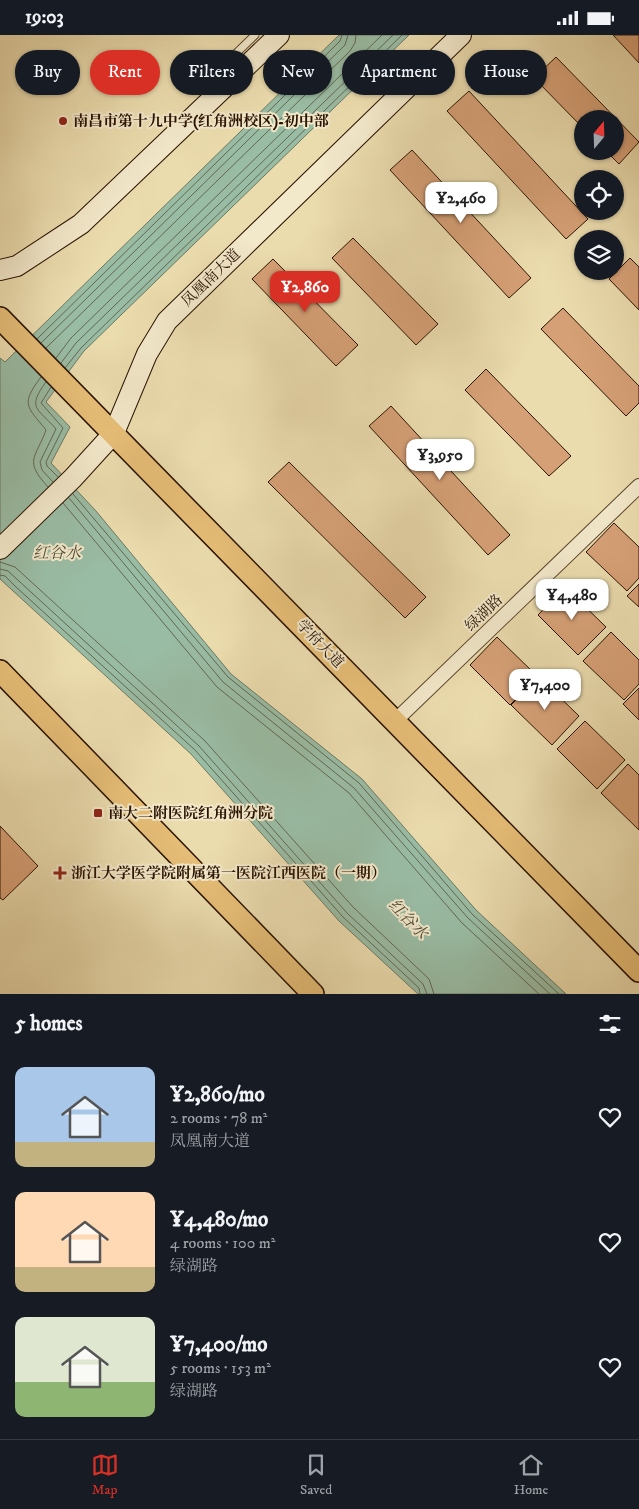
<!DOCTYPE html>
<html lang="en">
<head>
<meta charset="utf-8">
<style>
	body { margin:0; font-family:"IM FELL DW Pica","Noto Serif SC",serif; background:#20242c; color:#f1f3f6; height:100vh; display:flex; flex-direction:column; font-size:19px; white-space:nowrap }
	* { box-sizing:border-box; margin:0 }
	p { font-size:16px; color:#9ea1a6 }
	.icon { flex:none; width:28px; height:28px; fill:none; stroke:currentColor; stroke-width:2; stroke-linecap:round; stroke-linejoin:round }
	.map { position:relative; height:959px; overflow:hidden }
	.details { display:flex; flex-direction:column; background:#171b24; flex:1 }
	.details>* { flex:none }
	.top-card { position:absolute; left:15px; top:15px; width:610px; height:45px; display:flex; gap:10px }
	.needle { width:32px; rotate:19deg }
	.buttons { position:absolute; left:574px; top:75px; display:grid; gap:10px }
	.buttons a { display:grid; place-items:center; width:50px; height:50px; border-radius:50%; background:#171b24; box-shadow:0 1px 4px #0004; font-size:25px }
	.price { position:absolute; translate:-50% -42px; padding:0 11px; border-radius:10px; background:#fff; color:#222; font-size:16px; line-height:32px; filter:drop-shadow(0 1px 2px #0008) }
	.price::after { content:''; position:absolute; left:50%; top:30px; width:15px; height:11px; margin-left:-8px; background:inherit; clip-path:polygon(0 0,100% 0,50% 100%) }
	.price.current { background:#d93025; color:#fff }
	ul { padding:0; list-style:none }
	li { display:flex; align-items:center; gap:15px; height:125px; padding:0 15px }
	li span { display:grid; place-items:center; flex:none; width:140px; height:100px; border-radius:10px; color:#555 }
	li>.icon { margin-inline-start:auto }
	span .icon { width:60px; height:60px; fill:#fffc; stroke-width:1 }
	li b { font-size:21px }
	h2 { display:flex; justify-content:space-between; align-items:center; height:60px; padding:0 15px; font-size:21px }
	.pill { padding:0 18px; border-radius:22px; background:#171b24; box-shadow:0 1px 4px #0004; font-size:18px; line-height:45px }
	.pill.current { background:#d93025; color:#fff }
	.status { display:flex; justify-content:space-between; align-items:center; height:35px; padding:0 25px; background:#171b24; direction:ltr }
	.status svg { height:14px; fill:currentColor }
	.tabs { display:flex; justify-content:space-around; align-items:center; height:70px; border-top:1px solid #363941; background:#171b24; font-size:14px; color:#9ea1a6 }
	.tabs a { display:grid; justify-items:center; gap:2px }
	.tabs .current { color:#d93025 }
	.map>svg:first-child { display:block }
	.water { fill:#99bca4; stroke:#6c7862 }
	.lines { fill:none; stroke-linecap:round; stroke-linejoin:round }
	.shore { stroke:#616752; stroke-width:1 }
	.building { fill:#d6a076; stroke:#291200 }
	.lane-casing { stroke:#5a442c; stroke-width:9 }
	.street-casing { stroke:#5a442c; stroke-width:16 }
	.secondary-casing { stroke:#291200; stroke-width:22 }
	.primary-casing { stroke:#291200; stroke-width:24 }
	.lane { stroke:#f2e8ca; stroke-width:7 }
	.street { stroke:#f2e8ca; stroke-width:14 }
	.secondary { stroke:#f2e8ca; stroke-width:20 }
	.primary { stroke:#e6be77; stroke-width:21 }
	.poi-dot { fill:#8f2418; stroke:#f2e8ca; stroke-width:2 }
	.labels { text-anchor:middle; dominant-baseline:central; stroke-width:4; stroke-linejoin:round; paint-order:stroke }
	.poi-label { font-size:15px; font-weight:bold; fill:#291200; stroke:#f2e8ca; text-anchor:start }
	.street-label { font-size:15px; fill:#291200; stroke:#f2e8ca }
	.water-label { font-size:16px; font-style:italic; fill:#504e39; stroke:#f2e8ca }
</style>
</head>
<body>
<div class="status"><b>19:03</b><svg viewBox="0 0 49 12"><path d="M0 12V9h3v3zM5 12V6h3v6zM10 12V3h3v9zM15 12V0h3v12zM26 1h20v11H26zM47 4h2v5h-2z"/></svg></div>
<div class="map">
<svg width="639" height="959" viewBox="0 0 639 959">
	<rect width="100%" height="100%" fill="#ebdcae"/>
	<filter id="stains"><feTurbulence type="fractalNoise" baseFrequency=".004" numOctaves="4"/><feColorMatrix values="0 0 0 0 .2 0 0 0 0 .09 0 0 0 0 .02 0 0 0 .5 -.17"/></filter>
	<radialGradient id="worn" r=".72"><stop offset=".6" stop-color="#630" stop-opacity="0"/><stop offset="1" stop-color="#630" stop-opacity=".3"/></radialGradient>
	<path class="water" d="M 339,0 L 409,0 L 84,316 L 46,367 L 70,392 L 51,428 L 96,476 L 231,639 L 362,744 L 476,875 L 566,959 L 418,959 L 339,886 L 191,719 L 0,544 L 0,323 L 5,327 Z"/>
	<g class="lines">
		<path class="shore" d="M 37,304 L 340,6 L 342,0
			M 41,308 L 345,10 L 348,0
			M 46,313 L 350,16 L 355,8 L 356,0
			M 56,323 L 71,303 L 382,0
			M 61,328 L 76,308 L 393,0
			M 65,333 L 81,313 L 402,0
			M 41,342 C 20,370 27,371 46,395 C 36,423 23,425 48,452
			M 46,347 C 26,374 38,373 56,394 L 40,427 L 42,435 L 53,447
			M 51,352 L 41,368 L 63,393 L 46,427 L 47,431 L 58,442
			M 73,459 L 228,642 L 359,748 L 472,879 L 559,959
			M 69,463 L 223,647 L 354,753 L 468,883 L 550,959
			M 63,468 L 217,652 L 349,758 L 462,888 L 539,959
			M 0,527 L 15,532 L 205,706 L 353,872 L 429,944 L 434,959
			M 0,534 L 8,536 L 20,547 L 199,711 L 347,878 L 423,949 L 427,959
			M 0,540 L 5,541 L 16,552 L 195,715 L 343,882 L 419,953 L 420,959"/>
	</g>
	<path class="building" d="M 613,0 L 639,0 L 639,28 Z
		M 556,22 L 639,107 L 619,129 L 606,116 L 615,116 L 615,84 L 582,84 L 582,92 L 534,43 Z
		M 469,56 L 588,184 L 566,204 L 447,76 Z
		M 412,115 L 531,243 L 509,263 L 390,135 Z
		M 353,203 L 438,289 L 416,310 L 332,223 Z
		M 630,223 L 639,232 L 639,275 L 609,244 Z
		M 273,224 L 358,310 L 336,331 L 252,244 Z
		M 563,273 L 639,351 L 639,368 L 626,381 L 541,294 Z
		M 486,334 L 571,421 L 549,441 L 465,355 Z
		M 391,371 L 510,500 L 488,520 L 369,391 Z
		M 289,427 L 426,562 L 405,583 L 268,447 Z
		M 614,488 L 639,512 L 639,543 L 627,556 L 586,517 Z
		M 639,549 L 639,572 L 627,561 Z
		M 565,552 L 606,592 L 578,620 L 538,580 Z
		M 611,597 L 639,625 L 639,649 L 624,665 L 583,626 Z
		M 497,602 L 538,642 L 510,670 L 470,630 Z
		M 539,642 L 579,681 L 552,710 L 511,670 Z
		M 639,653 L 639,685 L 623,669 Z
		M 585,686 L 625,725 L 597,754 L 557,714 Z
		M 628,729 L 639,740 L 639,795 L 601,758 Z
		M 0,791 L 38,831 L 3,865 L 0,863 Z"/>
	<g class="lines">
		<defs>
			<path id="lane" d="M 217,50 L 225,29 L 255,0"/>
			<path id="street" d="M 395,686 L 639,451"/>
			<path id="secondary" d="M 0,235 L 17,231 L 81,189 L 279,0
				M 0,514 L 73,443 L 114,398 L 147,319 L 167,286 L 461,0"/>
			<path id="primary" d="M 0,283 L 639,936
				M 0,636 L 313,959"/>
		</defs>
		<use href="#lane" class="lane-casing"/>
		<use href="#street" class="street-casing"/>
		<use href="#secondary" class="secondary-casing"/>
		<use href="#primary" class="primary-casing"/>
		<use href="#lane" class="lane"/>
		<use href="#street" class="street"/>
		<use href="#secondary" class="secondary"/>
		<use href="#primary" class="primary"/>
	</g>
	<g class="poi-dot">
		<circle cx="63" cy="86" r="5"/>
		<rect x="93" y="773" width="10" height="10" rx="2.5"/>
		<path d="M57.5 830.5h5v5h5v5h-5v5h-5v-5h-5v-5h5z"/>
	</g>
	<g class="labels">
		<g class="poi-label">
			<text x="73" y="86">南昌市第十九中学(红角洲校区)-初中部</text>
			<text x="108" y="778">南大二附医院红角洲分院</text>
			<text x="71" y="838">浙江大学医学院附属第一医院江西医院（一期）</text>
		</g>
		<g class="street-label">
			<text transform="translate(211 243) rotate(-44)">凤凰南大道</text>
			<text transform="translate(484 578) rotate(-44)">绿湖路</text>
			<text transform="translate(320 609) rotate(46)">学府大道</text>
		</g>
		<g class="water-label">
			<text x="57" y="518">红谷水</text>
			<text transform="translate(408 884) rotate(46)">红谷水</text>
		</g>
	</g>
	<rect width="100%" height="100%" filter="url(#stains)"/>
	<rect width="100%" height="100%" fill="url(#worn)"/>
</svg>
<div class="buttons">
<a><svg class="needle" viewBox="-14 -14 28 28"><path d="M0-13l5 13h-10z" fill="#e53935"/><path d="M0 13l5-13h-10z" fill="#9ea1a6"/></svg></a>
<a><svg class="icon" aria-label="locate" viewBox="0 0 24 24"><circle cx="12" cy="12" r="6"/><path d="M12 2v4M12 18v4M2 12h4M18 12h4"/></svg></a>
<a><svg class="icon" aria-label="layers" viewBox="0 0 24 24"><path d="M12 4l9 5-9 5-9-5zM3 14l9 5 9-5"/></svg></a>
</div>
<b class="price" style="left:461px;top:189px">¥2,460</b>
<b class="price current" style="left:305px;top:278px">¥2,860</b>
<b class="price" style="left:440px;top:446px">¥3,950</b>
<b class="price" style="left:572px;top:586px">¥4,480</b>
<b class="price" style="left:545px;top:676px">¥7,400</b>
<div class="top-card">
<a class="pill">Buy</a>
<a class="pill current">Rent</a>
<a class="pill">Filters</a>
<a class="pill">New</a>
<a class="pill">Apartment</a>
<a class="pill">House</a>
</div>
</div>
<section class="details">
<h2>5 homes<svg class="icon" aria-label="filters" viewBox="0 0 24 24"><path d="M4 7h16M4 17h16"/><circle cx="9" cy="7" r="2"/><circle cx="15" cy="17" r="2"/></svg></h2>
<ul>
<li><span style="background:linear-gradient(#a9c7e8 75%,#c2b280 0)"><svg class="icon" aria-label="home" viewBox="0 0 24 24"><path d="M3 11l9-7 9 7M6 9v11h12V9"/></svg></span><div><b>¥2,860/mo</b><p>2 rooms · 78 m²</p><p>凤凰南大道</p></div><svg class="icon" aria-label="heart" viewBox="0 0 24 24"><path d="M12 20l-8-8c-3-5 5-10 8-4 3-6 11-1 8 4z"/></svg></li>
<li><span style="background:linear-gradient(#ffd9b3 75%,#c2b280 0)"><svg class="icon" aria-label="home" viewBox="0 0 24 24"><path d="M3 11l9-7 9 7M6 9v11h12V9"/></svg></span><div><b>¥4,480/mo</b><p>4 rooms · 100 m²</p><p>绿湖路</p></div><svg class="icon" aria-label="heart" viewBox="0 0 24 24"><path d="M12 20l-8-8c-3-5 5-10 8-4 3-6 11-1 8 4z"/></svg></li>
<li><span style="background:linear-gradient(#dfe7d0 65%,#8fb573 0)"><svg class="icon" aria-label="home" viewBox="0 0 24 24"><path d="M3 11l9-7 9 7M6 9v11h12V9"/></svg></span><div><b>¥7,400/mo</b><p>5 rooms · 153 m²</p><p>绿湖路</p></div><svg class="icon" aria-label="heart" viewBox="0 0 24 24"><path d="M12 20l-8-8c-3-5 5-10 8-4 3-6 11-1 8 4z"/></svg></li>
</ul>
</section>
<nav class="tabs">
<a class="current"><svg class="icon" aria-label="map" viewBox="0 0 24 24"><path d="M3 6l6-2 6 2 6-2v14l-6 2-6-2-6 2zM9 4v14M15 6v14"/></svg>Map</a>
<a><svg class="icon" aria-label="saved" viewBox="0 0 24 24"><path d="M7 4h10v16l-5-4-5 4z"/></svg>Saved</a>
<a><svg class="icon" aria-label="home" viewBox="0 0 24 24"><path d="M3 11l9-7 9 7M6 9v11h12V9"/></svg>Home</a>
</nav>
</body>
</html>
